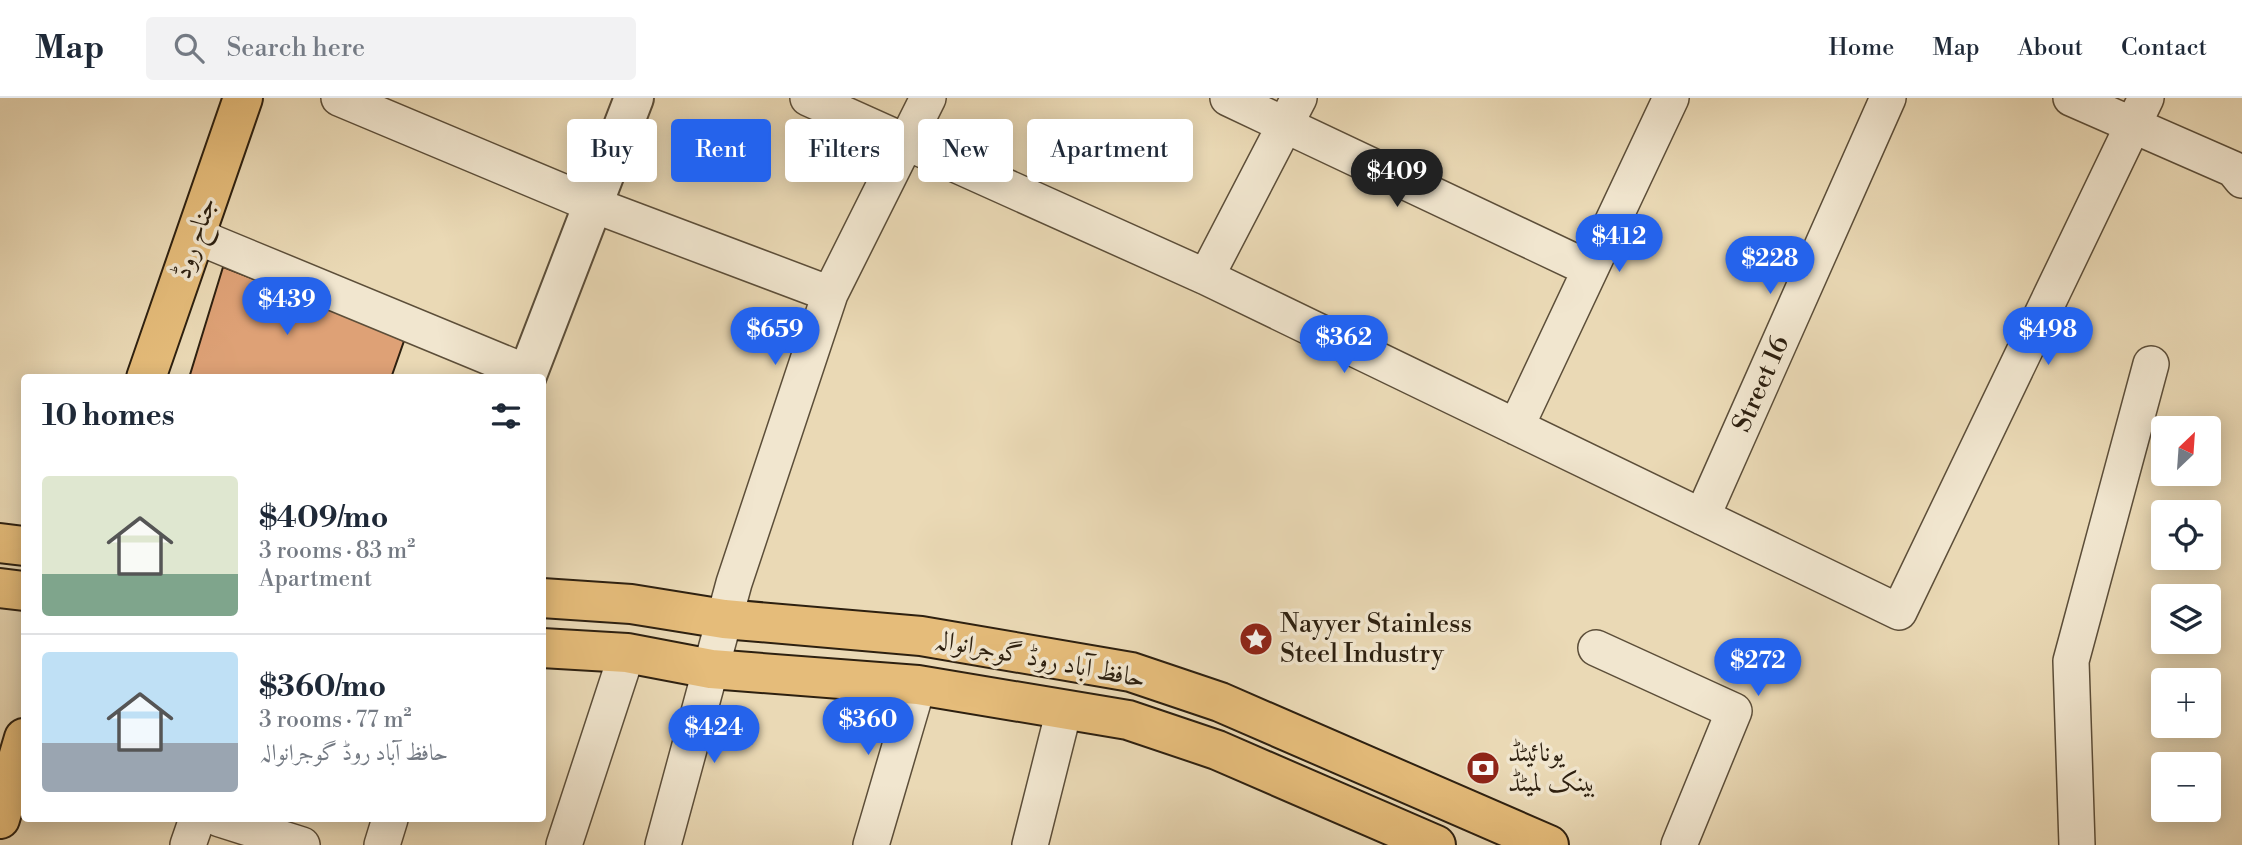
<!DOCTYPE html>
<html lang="en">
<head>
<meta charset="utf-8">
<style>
	body { margin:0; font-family:"Libre Bodoni",Amiri,serif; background:#f2f2f3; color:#1f2937; height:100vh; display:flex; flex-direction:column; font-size:26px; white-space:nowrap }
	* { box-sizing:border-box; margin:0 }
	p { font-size:23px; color:#747a83 }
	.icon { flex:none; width:38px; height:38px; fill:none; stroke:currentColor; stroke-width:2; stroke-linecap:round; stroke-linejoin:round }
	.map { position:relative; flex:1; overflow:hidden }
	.drawer { position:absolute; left:21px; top:276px; width:525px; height:448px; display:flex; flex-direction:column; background:#fff; border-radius:7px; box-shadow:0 4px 18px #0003 }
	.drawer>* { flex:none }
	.top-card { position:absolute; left:567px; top:21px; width:665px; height:63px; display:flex; gap:14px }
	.needle { width:46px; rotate:25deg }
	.tools { position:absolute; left:2151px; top:318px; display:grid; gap:14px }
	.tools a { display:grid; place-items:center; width:70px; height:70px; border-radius:7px; background:#fff; box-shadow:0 4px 18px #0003; font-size:35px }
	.price { position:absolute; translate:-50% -60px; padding:0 16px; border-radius:24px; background:#2563eb; color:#fff; font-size:23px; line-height:46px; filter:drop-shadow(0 2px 4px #0008) }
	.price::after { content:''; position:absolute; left:50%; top:42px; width:21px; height:16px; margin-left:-10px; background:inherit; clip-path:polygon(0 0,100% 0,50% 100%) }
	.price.current { background:#222; color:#fff }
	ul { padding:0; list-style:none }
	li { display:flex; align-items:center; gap:21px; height:175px; padding:0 21px }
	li+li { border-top:2px solid #e0e1e3 }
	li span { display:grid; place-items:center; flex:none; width:196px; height:140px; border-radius:7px; color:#555 }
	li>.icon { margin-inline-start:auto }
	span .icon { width:84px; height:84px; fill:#fffc; stroke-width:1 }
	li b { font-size:30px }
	h2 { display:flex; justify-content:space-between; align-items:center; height:84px; padding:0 21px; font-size:30px }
	.tag { padding:0 24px; border-radius:7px; background:#fff; box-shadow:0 4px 18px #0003; font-size:24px; line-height:63px }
	.tag.current { background:#2563eb; color:#fff }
	header { display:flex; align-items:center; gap:42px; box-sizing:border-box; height:98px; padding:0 35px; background:#fff; border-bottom:2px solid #e0e1e3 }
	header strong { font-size:33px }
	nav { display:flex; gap:38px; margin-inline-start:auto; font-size:24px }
	.search { width:490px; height:63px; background:#f2f2f3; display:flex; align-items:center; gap:18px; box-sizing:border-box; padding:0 24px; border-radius:7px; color:#747a83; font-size:26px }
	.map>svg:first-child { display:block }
	.building { fill:#dea176; stroke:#2d2010; stroke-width:2 }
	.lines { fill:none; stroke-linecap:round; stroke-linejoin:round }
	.minor-casing { stroke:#5c4e39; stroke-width:38 }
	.tertiary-casing { stroke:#5c4e39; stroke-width:42 }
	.primary-casing { stroke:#2d2010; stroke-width:42 }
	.minor { stroke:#f1e6cf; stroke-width:35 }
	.tertiary { stroke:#f1e6cf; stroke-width:38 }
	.primary { stroke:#e5bc7a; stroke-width:38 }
	.labels { text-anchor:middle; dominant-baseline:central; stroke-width:7; stroke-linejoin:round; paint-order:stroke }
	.street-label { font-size:26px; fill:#2d2010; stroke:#f1e6cf }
	.poi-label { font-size:26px; fill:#2d2010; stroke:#f1e6cf; text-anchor:start }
</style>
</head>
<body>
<header>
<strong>Map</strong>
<div class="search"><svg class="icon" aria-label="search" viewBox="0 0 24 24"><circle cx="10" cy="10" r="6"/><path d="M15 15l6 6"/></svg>Search here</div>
<nav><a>Home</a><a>Map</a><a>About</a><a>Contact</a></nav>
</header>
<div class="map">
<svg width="2242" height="747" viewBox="0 0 2242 747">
	<rect width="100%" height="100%" fill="#ead9b5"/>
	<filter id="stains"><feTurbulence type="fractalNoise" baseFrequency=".00286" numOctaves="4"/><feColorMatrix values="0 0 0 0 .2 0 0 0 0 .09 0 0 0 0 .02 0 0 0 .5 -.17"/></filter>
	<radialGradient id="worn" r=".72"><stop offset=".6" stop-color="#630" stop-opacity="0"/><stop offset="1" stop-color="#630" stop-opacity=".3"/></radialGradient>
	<path class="building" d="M 223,169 L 368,226 L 404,243 L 391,280 L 189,280 Z"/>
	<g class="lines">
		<defs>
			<path id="minor" d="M 339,0 L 594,107 L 830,196
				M 808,0 L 1206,179 L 1899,514 L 2146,0
				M 1228,0 L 1590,171
				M 2071,0 L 2233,71 L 2242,82
				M 196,138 L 528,275
				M 1206,179 L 1299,0
				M 1516,329 L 1671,0
				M 1702,419 L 1888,0
				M 1596,550 L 1734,613 L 1679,747
				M 220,721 L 302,747
				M 188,747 L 197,721
				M 382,747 L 390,721
				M 564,747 L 627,555
				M 663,747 L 734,485 L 830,196 L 928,0
				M 871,747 L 918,587
				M 1030,747 L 1064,612
				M 2077,747 L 2071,563 L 2151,266"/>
			<path id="tertiary" d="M 526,280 L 634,0"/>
			<path id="primary" d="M 146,280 L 243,0
				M 0,445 L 24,448
				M 0,490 L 24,493
				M 542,500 L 631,506 L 724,521 L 921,538 L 1131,574 L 1220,604 L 1549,747
				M 542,550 L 627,555 L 711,571 L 918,587 L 1128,622 L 1217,652 L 1436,747
				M 0,721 L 24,640"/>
		</defs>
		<use href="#minor" class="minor-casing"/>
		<use href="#tertiary" class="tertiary-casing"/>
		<use href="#primary" class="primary-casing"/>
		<use href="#minor" class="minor"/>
		<use href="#tertiary" class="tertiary"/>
		<use href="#primary" class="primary"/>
	</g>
	<defs>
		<symbol id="sight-disc" viewBox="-11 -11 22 22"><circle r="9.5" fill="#8f2418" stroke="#f1e6cf"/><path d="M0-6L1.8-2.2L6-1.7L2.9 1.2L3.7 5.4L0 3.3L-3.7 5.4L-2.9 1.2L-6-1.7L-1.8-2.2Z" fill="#fff"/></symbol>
		<symbol id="bank-disc" viewBox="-11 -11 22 22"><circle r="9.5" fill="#8f2418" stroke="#f1e6cf"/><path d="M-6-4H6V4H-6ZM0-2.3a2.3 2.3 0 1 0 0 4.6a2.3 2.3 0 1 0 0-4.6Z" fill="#fff"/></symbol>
	</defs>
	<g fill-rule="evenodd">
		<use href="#sight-disc" x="1237" y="522" width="38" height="38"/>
		<use href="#bank-disc" x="1464" y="651" width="38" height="38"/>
	</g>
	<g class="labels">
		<g class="street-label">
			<text transform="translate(195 140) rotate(-71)">جناح روڈ</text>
			<text transform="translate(1761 286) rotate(-66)">Street 16</text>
			<text transform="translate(1040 561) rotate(11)">حافظ آباد روڈ گوجرانوالہ</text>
		</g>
		<g class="poi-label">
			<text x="1280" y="526">Nayyer Stainless<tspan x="1280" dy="30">Steel Industry</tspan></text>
			<text x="1508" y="655">یونائیٹڈ<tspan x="1508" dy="30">بینک لمیٹڈ</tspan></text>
		</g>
	</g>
	<rect width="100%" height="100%" filter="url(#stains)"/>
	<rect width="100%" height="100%" fill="url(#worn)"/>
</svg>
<div class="tools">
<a><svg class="needle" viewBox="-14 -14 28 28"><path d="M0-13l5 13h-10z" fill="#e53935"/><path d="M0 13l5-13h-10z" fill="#747a83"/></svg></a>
<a><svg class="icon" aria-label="locate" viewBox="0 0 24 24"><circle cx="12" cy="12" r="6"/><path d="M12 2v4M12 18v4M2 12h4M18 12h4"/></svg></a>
<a><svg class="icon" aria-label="layers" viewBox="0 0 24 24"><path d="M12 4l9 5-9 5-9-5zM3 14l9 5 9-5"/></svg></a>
<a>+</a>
<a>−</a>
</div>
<b class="price current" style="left:1397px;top:111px">$409</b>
<b class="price" style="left:1619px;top:176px">$412</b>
<b class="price" style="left:1770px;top:198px">$228</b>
<b class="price" style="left:287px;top:239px">$439</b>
<b class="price" style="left:775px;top:269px">$659</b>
<b class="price" style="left:2048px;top:269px">$498</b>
<b class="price" style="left:1344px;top:277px">$362</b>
<b class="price" style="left:1758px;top:600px">$272</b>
<b class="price" style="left:868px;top:659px">$360</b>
<b class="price" style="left:714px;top:667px">$424</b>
<div class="top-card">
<a class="tag">Buy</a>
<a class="tag current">Rent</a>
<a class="tag">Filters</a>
<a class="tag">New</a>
<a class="tag">Apartment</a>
</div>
<section class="drawer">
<h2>10 homes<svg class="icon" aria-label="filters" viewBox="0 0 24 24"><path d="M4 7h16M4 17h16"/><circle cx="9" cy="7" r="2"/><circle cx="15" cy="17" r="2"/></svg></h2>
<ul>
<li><span style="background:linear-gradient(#dfe7d0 70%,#7fa58c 0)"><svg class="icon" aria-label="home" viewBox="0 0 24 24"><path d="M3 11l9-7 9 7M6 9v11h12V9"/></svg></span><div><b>$409/mo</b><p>3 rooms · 83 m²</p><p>Apartment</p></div></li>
<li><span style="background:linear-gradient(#bfe0f5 65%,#9aa5b1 0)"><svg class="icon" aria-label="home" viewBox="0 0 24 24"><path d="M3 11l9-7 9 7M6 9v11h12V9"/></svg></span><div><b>$360/mo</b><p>3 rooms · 77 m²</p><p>حافظ آباد روڈ گوجرانوالہ</p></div></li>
</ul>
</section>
</div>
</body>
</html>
